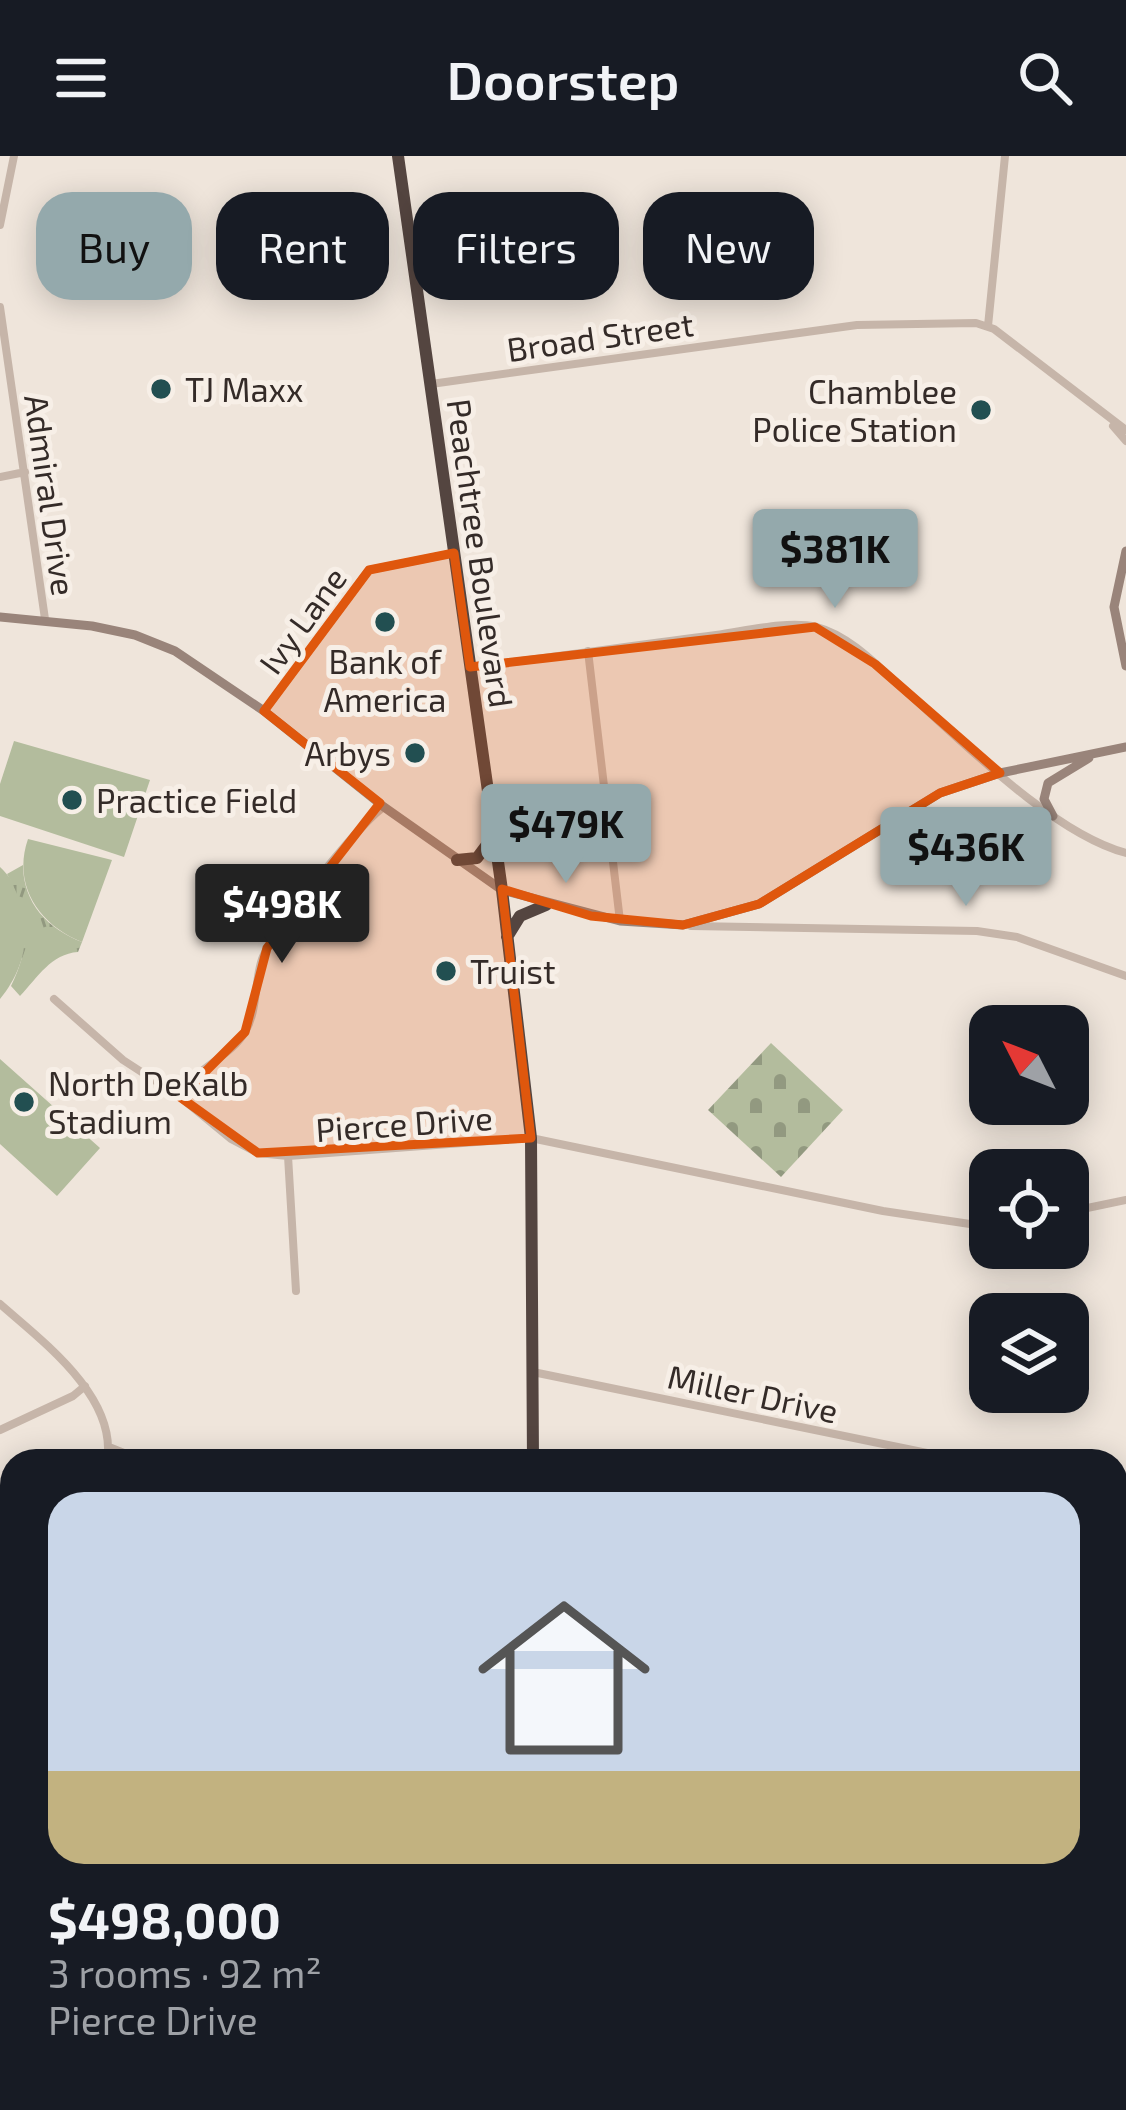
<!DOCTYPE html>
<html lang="en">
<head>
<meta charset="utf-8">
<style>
	body { margin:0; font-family:"Exo 2",sans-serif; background:#20242c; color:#f1f3f6; height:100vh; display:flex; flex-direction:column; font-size:45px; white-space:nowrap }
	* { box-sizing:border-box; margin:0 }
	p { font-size:39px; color:#9ea1a6 }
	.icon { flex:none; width:66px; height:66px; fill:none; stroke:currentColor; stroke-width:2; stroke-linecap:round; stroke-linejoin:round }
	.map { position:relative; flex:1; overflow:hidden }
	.drawer { position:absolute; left:0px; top:1293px; width:1128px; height:663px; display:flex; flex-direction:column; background:#171b24; border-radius:36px 36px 0 0; box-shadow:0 6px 30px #0003 }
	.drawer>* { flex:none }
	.guide { position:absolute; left:36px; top:36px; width:1056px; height:108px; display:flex; gap:24px }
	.needle { width:78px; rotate:312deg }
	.fabs { position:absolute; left:969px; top:849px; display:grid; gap:24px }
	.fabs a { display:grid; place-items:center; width:120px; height:120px; border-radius:24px; background:#171b24; box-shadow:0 6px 30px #0003; font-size:60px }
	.price { position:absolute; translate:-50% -102px; padding:0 27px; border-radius:12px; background:#94a9ac; color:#111; font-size:39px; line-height:78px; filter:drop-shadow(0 3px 6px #0008) }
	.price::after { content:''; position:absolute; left:50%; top:72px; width:36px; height:27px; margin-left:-18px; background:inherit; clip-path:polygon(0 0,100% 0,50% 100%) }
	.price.current { background:#222; color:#fff }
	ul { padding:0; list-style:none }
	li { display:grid; align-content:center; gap:24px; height:636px; padding:0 48px }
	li+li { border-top:3px solid #363941 }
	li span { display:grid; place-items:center; height:372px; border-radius:36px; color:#555 }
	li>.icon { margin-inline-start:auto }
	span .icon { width:216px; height:216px; fill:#fffc; stroke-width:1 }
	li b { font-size:51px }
	.tag { padding:0 42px; border-radius:36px; background:#171b24; box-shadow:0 6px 30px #0003; font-size:42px; line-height:108px }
	.tag.current { background:#94a9ac; color:#111 }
	header { display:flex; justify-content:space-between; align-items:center; height:156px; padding:0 48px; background:#171b24; font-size:54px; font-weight:600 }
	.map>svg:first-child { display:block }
	.grass { fill:#b3bc9d }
	.cemetery { fill:url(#cemetery-stones) }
	.park { fill:url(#park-tufts) }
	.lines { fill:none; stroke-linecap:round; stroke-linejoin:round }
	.street { stroke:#c6b5a9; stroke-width:8 }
	.secondary { stroke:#99847a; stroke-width:9 }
	.highway { stroke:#544540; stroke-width:12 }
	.marked { fill:#df570d; fill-opacity:0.2; stroke:#df570d; stroke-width:9; stroke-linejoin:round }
	.poi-dot { fill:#224f51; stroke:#f7efe7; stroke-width:4.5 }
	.labels { text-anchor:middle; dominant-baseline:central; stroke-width:10; stroke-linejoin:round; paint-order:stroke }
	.street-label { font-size:33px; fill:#342b28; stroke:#f7efe7 }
	.poi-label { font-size:33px; fill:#342b28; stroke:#f7efe7; text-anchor:start }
</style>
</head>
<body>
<header><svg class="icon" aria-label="menu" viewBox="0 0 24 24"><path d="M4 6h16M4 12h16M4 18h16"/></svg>Doorstep<svg class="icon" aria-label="search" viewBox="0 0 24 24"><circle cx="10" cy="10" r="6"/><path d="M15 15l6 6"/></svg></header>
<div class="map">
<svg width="1126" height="1954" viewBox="0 0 1126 1954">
	<defs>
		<pattern id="cemetery-stones" width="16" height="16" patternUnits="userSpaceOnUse" patternTransform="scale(3)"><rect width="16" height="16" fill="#b3bc9d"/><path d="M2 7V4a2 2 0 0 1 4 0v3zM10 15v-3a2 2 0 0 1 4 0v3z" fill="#929980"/></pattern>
		<pattern id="park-tufts" width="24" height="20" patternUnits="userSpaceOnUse" patternTransform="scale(3)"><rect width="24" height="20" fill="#b3bc9d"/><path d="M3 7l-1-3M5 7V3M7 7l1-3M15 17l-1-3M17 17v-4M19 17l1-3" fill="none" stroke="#929980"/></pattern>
	</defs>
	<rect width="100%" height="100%" fill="#efe5db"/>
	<path class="grass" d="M 14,585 L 150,624 L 124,701 L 0,660 L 0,628 Z
		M 28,683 L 112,704 L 82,786 C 39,769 12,729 28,683 Z
		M 0,711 C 39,748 31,806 0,843 Z
		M 0,903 L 100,992 L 57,1040 L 0,988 Z"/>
	<path class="cemetery" d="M 771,887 L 843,954 L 781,1021 L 708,954 Z"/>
	<path class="park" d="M 23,709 C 23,747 48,773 82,786 L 78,796 C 51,798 38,821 20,840 L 11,830 C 31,790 30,757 7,718 Z
		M 0,1665 L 12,1665 L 12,1817 L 5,1810 L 0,1815 Z
		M 118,1944 L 351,1944 L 352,1954 L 127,1954 Z"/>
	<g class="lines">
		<path class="street" d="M 0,69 L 14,0
			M 0,151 L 45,463
			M 988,170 L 1005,0
			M 431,228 L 857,169 L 976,167 L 994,173 L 1126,274
			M 1113,270 L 1126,285
			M 0,321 L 25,316
			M 588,495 L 620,765
			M 470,511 C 552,502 634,489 716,479 C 746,475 787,464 817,471 C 848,479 876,508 899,529 C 958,581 1051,677 1126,697
			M 264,555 L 369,414 L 454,397
			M 691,770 L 977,775 L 1017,781 L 1126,820
			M 54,843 L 123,904 L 180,941 L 231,983 L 258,997 L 288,1000 L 531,982 L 883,1055 L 990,1071
			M 180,941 C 194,911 229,903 245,876 C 258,854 254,827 262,803 C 270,779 362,664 384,651
			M 288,1000 L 296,1135
			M 1068,1056 L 1126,1044
			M 0,1148 C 42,1185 118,1241 107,1305
			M 533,1216 L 966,1305
			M 0,1274 L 73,1240 L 85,1230
			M 109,1291 L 144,1305
			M 1116,1336 L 1126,1338
			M 0,1482 L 12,1492
			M 1116,1619 L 1126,1621
			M 0,1678 L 12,1689
			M 280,1944 L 287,1954
			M 0,1952 L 9,1954"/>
		<path class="secondary" d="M 1126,395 L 1114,451 L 1126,510
			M 0,461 L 92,470 L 135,479 L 175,495 L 264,555 L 384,651 L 502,734 L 620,765 L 683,769 L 759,748 L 940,637 L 1000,617 L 1126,591
			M 1053,660 L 1044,643 L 1048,627 L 1089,602
			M 1116,1760 L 1126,1712
			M 1116,1902 L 1126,1902
			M 1078,1954 L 1080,1944"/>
		<path class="highway" d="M 398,0 L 502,734 L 531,982 L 533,1305
			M 457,704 L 477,702 L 489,686 L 492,674
			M 507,781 L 520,760 L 546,749
			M 543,1944 L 543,1954"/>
	</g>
	<path class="marked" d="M 454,397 L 470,511 L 815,471 L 875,508 L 1000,617 L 940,637 L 759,748 L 683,769 L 591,760 L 502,733 L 531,982 L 258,997 L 180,941 L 245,876 L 267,792 L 380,647 L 264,555 L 369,414 Z"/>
	<g class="poi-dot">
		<circle cx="161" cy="233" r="12"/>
		<circle cx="981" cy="254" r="12"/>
		<circle cx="385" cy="466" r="12"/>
		<circle cx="415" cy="597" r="12"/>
		<circle cx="72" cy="644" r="12"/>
		<circle cx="446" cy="815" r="12"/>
		<circle cx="24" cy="946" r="12"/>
	</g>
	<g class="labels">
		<g class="street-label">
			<text transform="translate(600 180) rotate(-8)">Broad Street</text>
			<text transform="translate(51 339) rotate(82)">Admiral Drive</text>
			<text transform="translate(481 397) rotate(82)">Peachtree Boulevard</text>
			<text transform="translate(302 464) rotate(-54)">Ivy Lane</text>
			<text transform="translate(404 967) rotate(-4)">Pierce Drive</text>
			<text transform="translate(753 1237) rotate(12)">Miller Drive</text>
		</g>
		<g class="poi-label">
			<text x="185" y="233">TJ Maxx</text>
			<text x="957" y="235" text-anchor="end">Chamblee<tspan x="957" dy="38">Police Station</tspan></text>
			<text x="385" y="505" text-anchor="middle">Bank of<tspan x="385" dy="38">America</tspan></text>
			<text x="391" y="597" text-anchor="end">Arbys</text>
			<text x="96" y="644">Practice Field</text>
			<text x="470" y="815">Truist</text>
			<text x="48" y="927">North DeKalb<tspan x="48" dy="38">Stadium</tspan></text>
		</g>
	</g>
</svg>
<div class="fabs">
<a><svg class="needle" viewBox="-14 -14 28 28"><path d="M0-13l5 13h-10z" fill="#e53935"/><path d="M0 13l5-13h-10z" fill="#9ea1a6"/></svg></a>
<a><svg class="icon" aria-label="locate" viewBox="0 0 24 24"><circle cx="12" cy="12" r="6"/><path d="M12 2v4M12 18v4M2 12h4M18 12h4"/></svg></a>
<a><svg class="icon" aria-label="layers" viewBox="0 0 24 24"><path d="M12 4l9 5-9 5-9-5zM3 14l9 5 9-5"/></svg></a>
</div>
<b class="price" style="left:835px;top:455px">$381K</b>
<b class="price" style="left:566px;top:730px">$479K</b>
<b class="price" style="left:966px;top:753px">$436K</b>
<b class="price current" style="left:282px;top:810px">$498K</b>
<div class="guide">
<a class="tag current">Buy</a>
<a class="tag">Rent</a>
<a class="tag">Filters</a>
<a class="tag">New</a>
</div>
<section class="drawer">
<ul>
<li><span style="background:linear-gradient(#c9d6e8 75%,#c2b280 0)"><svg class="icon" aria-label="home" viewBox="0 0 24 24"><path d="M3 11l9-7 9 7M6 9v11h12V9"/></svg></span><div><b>$498,000</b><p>3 rooms · 92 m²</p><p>Pierce Drive</p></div></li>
</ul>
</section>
</div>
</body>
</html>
